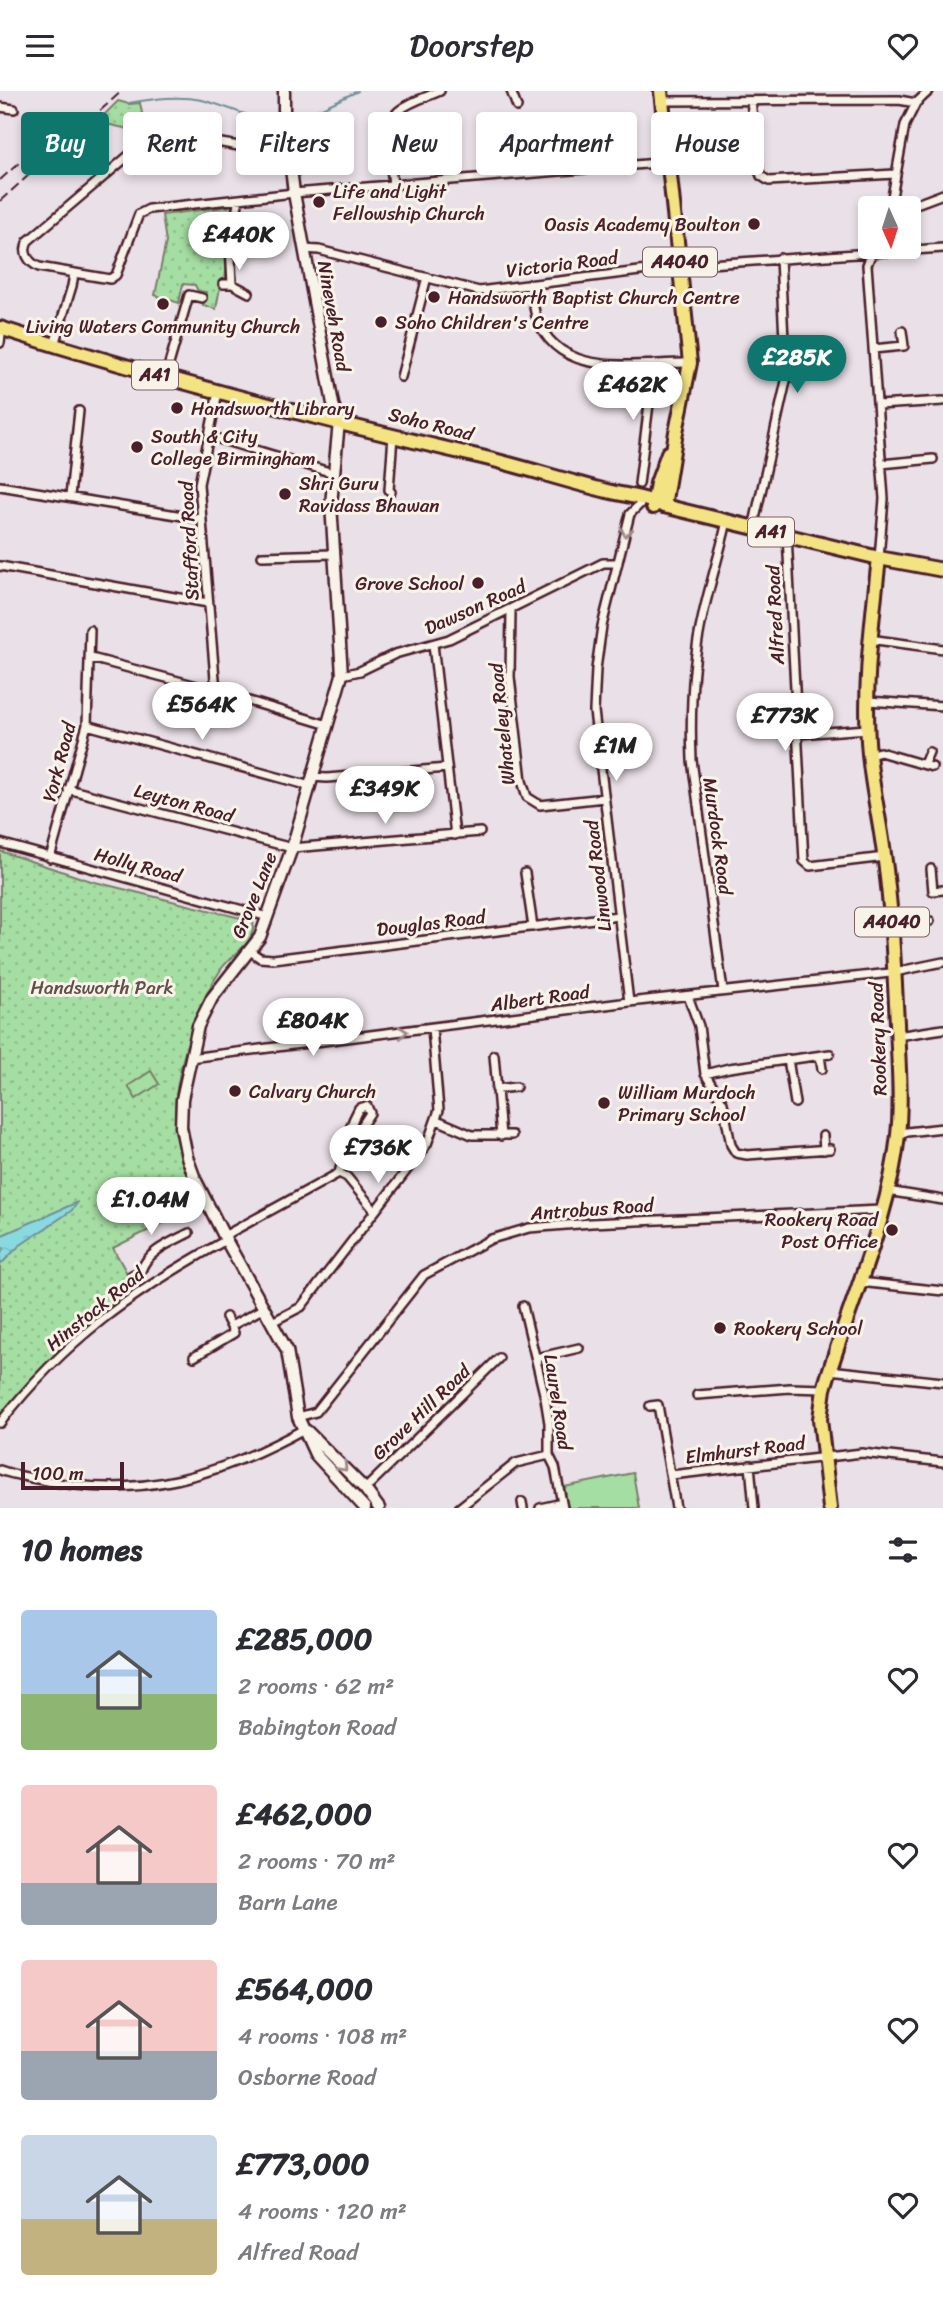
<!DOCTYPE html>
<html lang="en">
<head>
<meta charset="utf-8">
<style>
	body { margin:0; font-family:Sriracha,sans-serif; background:#f7f7f7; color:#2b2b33; height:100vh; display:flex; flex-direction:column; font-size:26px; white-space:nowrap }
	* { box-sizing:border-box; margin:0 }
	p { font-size:23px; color:#7c7c81 }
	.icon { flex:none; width:38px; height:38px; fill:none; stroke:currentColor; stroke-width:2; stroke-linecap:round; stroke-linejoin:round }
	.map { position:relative; height:1417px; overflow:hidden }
	.sheet { display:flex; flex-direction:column; background:#fff; flex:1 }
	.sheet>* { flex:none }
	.guide { position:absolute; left:21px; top:21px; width:901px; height:63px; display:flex; gap:14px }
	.needle { width:46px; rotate:177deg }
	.buttons { position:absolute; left:858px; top:105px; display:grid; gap:14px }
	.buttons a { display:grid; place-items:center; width:63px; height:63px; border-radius:7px; background:#fff; box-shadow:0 4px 10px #0003; font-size:35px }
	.scale { position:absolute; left:21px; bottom:18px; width:103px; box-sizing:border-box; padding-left:7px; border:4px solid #4a1f2b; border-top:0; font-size:19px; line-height:24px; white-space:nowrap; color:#4a1f2b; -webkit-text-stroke:5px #f7f3e8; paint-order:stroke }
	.price { position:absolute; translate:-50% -60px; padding:0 16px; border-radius:24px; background:#fff; color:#222; font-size:23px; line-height:46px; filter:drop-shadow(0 2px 4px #0008) }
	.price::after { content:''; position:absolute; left:50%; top:42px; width:21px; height:16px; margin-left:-10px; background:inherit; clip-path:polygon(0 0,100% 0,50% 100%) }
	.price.current { background:#0f766e; color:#fff }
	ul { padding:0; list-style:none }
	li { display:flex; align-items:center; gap:21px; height:175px; padding:0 21px }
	li span { display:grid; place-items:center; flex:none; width:196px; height:140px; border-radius:7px; color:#555 }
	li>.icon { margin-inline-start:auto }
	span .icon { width:84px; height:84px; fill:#fffc; stroke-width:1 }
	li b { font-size:30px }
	h2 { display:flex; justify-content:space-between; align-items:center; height:84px; padding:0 21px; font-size:30px }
	.chip { padding:0 24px; border-radius:7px; background:#fff; box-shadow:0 4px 10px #0003; font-size:24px; line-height:63px }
	.chip.current { background:#0f766e; color:#fff }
	header { display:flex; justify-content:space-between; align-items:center; height:91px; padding:0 21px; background:#fff; font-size:32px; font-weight:600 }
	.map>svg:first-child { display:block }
	.park { fill:url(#park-dots); stroke:#787e67; stroke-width:2 }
	.pitch { fill:#a5dea3; stroke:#787e67; stroke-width:2 }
	.water { fill:url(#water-ripples); stroke:#708f98; stroke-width:2 }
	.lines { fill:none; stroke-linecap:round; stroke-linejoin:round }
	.stream { stroke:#708f98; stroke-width:2 }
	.minor-casing { stroke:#4a1f2b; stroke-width:12 }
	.tertiary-casing { stroke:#4a1f2b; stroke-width:15 }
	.primary-casing { stroke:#4a1f2b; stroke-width:18 }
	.trunk-casing { stroke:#4a1f2b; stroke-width:18 }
	.minor { stroke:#f7f3e8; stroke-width:7 }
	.tertiary { stroke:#f7f3e8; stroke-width:10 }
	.primary { stroke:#f4e382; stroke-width:12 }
	.trunk { stroke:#f4e382; stroke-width:12 }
	.rail { stroke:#4a1f2b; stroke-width:2; stroke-dasharray:10 5; stroke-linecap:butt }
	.oneway { stroke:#a0898a }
	.poi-dot { fill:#4a1f2b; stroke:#f7f3e8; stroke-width:2.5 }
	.labels { text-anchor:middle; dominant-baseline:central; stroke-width:6; stroke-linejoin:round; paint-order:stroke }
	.shield { fill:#f7f3e8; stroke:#7e5f64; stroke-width:2 }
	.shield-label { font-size:18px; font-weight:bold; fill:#4a1f2b }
	.poi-label { font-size:19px; fill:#4a1f2b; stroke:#f7f3e8; text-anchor:start }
	.street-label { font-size:19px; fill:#4a1f2b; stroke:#f7f3e8 }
	.park-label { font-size:19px; fill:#614f49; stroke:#f7f3e8 }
</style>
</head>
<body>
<header><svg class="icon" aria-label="menu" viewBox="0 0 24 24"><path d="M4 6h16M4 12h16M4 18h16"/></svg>Doorstep<svg class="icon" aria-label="heart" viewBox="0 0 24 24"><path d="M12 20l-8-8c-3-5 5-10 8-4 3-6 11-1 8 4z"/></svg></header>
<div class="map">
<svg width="943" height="1417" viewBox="0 0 943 1417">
	<defs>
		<pattern id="park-dots" width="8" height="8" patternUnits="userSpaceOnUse" patternTransform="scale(1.75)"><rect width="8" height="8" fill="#a5dea3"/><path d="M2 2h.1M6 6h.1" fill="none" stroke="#90be8c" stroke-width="1.8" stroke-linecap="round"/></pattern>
		<pattern id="water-ripples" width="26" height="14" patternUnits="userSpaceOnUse" patternTransform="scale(1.75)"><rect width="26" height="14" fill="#89dae0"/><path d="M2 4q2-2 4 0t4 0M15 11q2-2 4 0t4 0" fill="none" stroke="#78bbc0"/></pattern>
	</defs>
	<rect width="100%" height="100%" fill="#eae0e7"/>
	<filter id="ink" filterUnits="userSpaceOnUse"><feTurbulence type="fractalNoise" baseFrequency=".0143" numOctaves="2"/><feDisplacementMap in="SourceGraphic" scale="14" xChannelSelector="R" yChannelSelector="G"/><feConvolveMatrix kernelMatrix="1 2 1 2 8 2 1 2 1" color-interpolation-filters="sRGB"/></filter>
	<g filter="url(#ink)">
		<path class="park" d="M 118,10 L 129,13 L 140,12 L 146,42 L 97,31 Z
			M 233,115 L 225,190 L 221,191 L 216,218 L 203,214 L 206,201 L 198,200 L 195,194 L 183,193 L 179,212 L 155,204 L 166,151 L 162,124 Z
			M 0,760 L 91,790 L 253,830 C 257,852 232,863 222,877 C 196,914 175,981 175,1025 C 175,1056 188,1086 201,1113 L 113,1157 L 134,1195 L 66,1251 L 0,1325 Z"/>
		<path class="pitch" d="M 151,980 L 159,993 L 136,1008 L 128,995 Z
			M 633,1382 L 639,1417 L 568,1417 L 564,1396 Z"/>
		<path class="water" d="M 78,1111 L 71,1120 L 19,1155 L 0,1174 L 0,1165 L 3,1157 L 0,1155 L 0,1145 Z"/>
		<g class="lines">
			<path class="stream" d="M 129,12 C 154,8 177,4 202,9 C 227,15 250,28 277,31
				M 290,29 L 307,24 L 358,0"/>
			<defs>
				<path id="minor" d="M 511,0 L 517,16
					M 663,10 L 899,9 L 916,12
					M 751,10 L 759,80 L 761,85 L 769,90 L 895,83
					M 0,16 L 14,18
					M 289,64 C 254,59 180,40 147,49 L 28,150 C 22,161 28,171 39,176 L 110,188 L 116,184 L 139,123 L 149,118 L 294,102 L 670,71
					M 393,93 C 391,73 381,32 400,19 C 411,10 427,6 440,0
					M 893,110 L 919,112 L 943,103
					M 890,117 L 905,34 L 916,12 L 929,0
					M 874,156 L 867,174 L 884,408 L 879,467
					M 304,158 L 319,159 L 479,200 L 680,175 L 943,157
					M 223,193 L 232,193 L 249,202
					M 232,193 L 230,153 L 239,108
					M 530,193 C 532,203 533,215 536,225 C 559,291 638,271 690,272
					M 0,252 L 2,237
					M 54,254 L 72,195 L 74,183
					M 873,258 L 904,255 L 902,240
					M 401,286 L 427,186
					M 165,287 L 189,204 L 202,207
					M 878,314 L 943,310
					M 209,345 L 333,382
					M 881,373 L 933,368
					M 639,393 L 654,273
					M 0,395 L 201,428
					M 391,401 L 389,399 L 393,345
					M 70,405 L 79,320
					M 753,437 L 786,290 L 780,167
					M 787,444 L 804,770 L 810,775 L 885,766
					M 262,465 L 333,463
					M 0,475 L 208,512
					M 511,519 L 510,586 L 522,690 L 527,706 L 540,714 L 604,707
					M 869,548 L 943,558
					M 433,553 L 455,744
					M 91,567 L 216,600 L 328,634
					M 342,584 L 360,580 L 395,563 L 449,548 L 603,472 L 618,472
					M 216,600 L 199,393 L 218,301
					M 868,610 L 943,615
					M 87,634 L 310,695
					M 798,643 L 868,638
					M 869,664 L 880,661 L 932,676
					M 924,673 L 929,661
					M 312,686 L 327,687 L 447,677
					M 68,698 L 292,757 L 480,741
					M 0,752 L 268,826
					M 50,767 L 87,634 L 90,539
					M 931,778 L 933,800 L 943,799
					M 525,782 L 533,836
					M 892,834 L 930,830
					M 250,860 L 260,867 L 273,868 L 618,825
					M 723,900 L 692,669 C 690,621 692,571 703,524 C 710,492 720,462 727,430
					M 688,905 L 699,935 L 705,983 L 723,1012 L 731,1054 L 736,1062 L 747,1064 L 830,1058
					M 629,911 L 594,620 L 596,578 L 602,535 L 630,423 L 640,413
					M 897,945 L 943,938
					M 494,964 L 501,1045
					M 820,965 L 822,978
					M 190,967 L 629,911 L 890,882 L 943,871
					M 788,968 L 795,1012
					M 705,983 L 729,977 L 830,963
					M 496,998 L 516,996
					M 437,1029 L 472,1044 L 512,1044
					M 898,1042 L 943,1037
					M 823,1045 L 824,1059
					M 339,1082 C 345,1059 347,1038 359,1017 L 367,1015 L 370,1022 L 342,1065
					M 339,1082 L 347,1086 L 375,1120
					M 887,1100 L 943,1109
					M 224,1145 L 339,1082
					M 132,1184 L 141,1180 C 147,1160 172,1151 189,1142
					M 859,1191 L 943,1200
					M 523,1215 L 545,1307 L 549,1332 L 549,1364 L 555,1376 L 563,1417
					M 272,1231 L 301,1216 L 427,1053 L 439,1019 L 432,937
					M 231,1235 L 264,1217
					M 194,1266 L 234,1242 L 226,1226
					M 536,1267 L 579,1257
					M 829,1279 L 943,1291
					M 697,1304 L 790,1297 L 824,1298
					M 650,1315 L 658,1314 L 676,1417
					M 298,1326 L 316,1321 L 424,1184 L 491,1148 L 529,1137 L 591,1132 L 881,1119
					M 0,1332 C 65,1248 134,1200 226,1149
					M 750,1374 L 754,1417
					M 0,1379 C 13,1384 28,1386 42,1389 C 140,1409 219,1385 304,1338
					M 671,1384 L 862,1362 L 943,1371
					M 365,1398 L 499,1267
					M 522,1411 L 523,1417
					M 459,1417 L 516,1372 L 549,1364
					M 540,1417 L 562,1412"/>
				<path id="tertiary" d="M 284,0 L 284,21 L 294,102 L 333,313 L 339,331 L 331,413 L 342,584 L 292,757 L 260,846 L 212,907 L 198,935 L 182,1008 L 181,1036 L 187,1066 L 195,1088 L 226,1149 L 287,1259 L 298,1326 L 315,1363 L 365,1417
					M 307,1340 L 365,1398 L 379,1417"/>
				<path id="primary" d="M 661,0 L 690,272 L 676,341 L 664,415
					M 653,416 L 657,392 L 668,362
					M 830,1417 L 820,1328 L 824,1298 C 848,1215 889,1130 898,1044 C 902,1007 898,969 897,932 C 894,876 892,819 884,763 C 880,730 872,697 869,663 C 863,598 872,532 879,467"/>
				<path id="trunk" d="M 0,237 C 156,287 314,327 473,364 C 518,374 562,389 607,400 C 627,405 645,406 664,415 L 879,467 L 943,479"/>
			</defs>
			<use href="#minor" class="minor-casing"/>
			<use href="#tertiary" class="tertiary-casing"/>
			<use href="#primary" class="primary-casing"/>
			<use href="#trunk" class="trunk-casing"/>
			<use href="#minor" class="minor"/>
			<use href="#tertiary" class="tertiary"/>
			<use href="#primary" class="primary"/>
			<use href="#trunk" class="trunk"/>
			<path class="rail" d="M 0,89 L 29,63 L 77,28
				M 0,110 L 122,0"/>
		</g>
		<defs><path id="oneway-chevron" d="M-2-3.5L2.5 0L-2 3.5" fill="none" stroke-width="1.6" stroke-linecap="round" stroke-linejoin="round" transform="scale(1.75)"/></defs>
		<g class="oneway">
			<use href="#oneway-chevron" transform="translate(626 441) rotate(101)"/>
			<use href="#oneway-chevron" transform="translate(403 941) rotate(-7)"/>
			<use href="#oneway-chevron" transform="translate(343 1376) rotate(46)"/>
		</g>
	</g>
	<g class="poi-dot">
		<circle cx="319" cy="111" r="7"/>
		<circle cx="754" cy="133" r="7"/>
		<circle cx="434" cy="206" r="7"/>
		<circle cx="163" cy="213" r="7"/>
		<circle cx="381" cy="231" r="7"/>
		<circle cx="177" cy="317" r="7"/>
		<circle cx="137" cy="356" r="7"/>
		<circle cx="285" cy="403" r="7"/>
		<circle cx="478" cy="492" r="7"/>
		<circle cx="235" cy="1000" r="7"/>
		<circle cx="604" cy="1012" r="7"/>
		<circle cx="892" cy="1139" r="7"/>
		<circle cx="720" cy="1237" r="7"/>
	</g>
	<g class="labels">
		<g class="shield">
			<rect x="643" y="156.5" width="74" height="29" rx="5"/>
			<rect x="132" y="269.5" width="46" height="29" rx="5"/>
			<rect x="748" y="426.5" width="46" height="29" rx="5"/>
			<rect x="855" y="816.5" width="74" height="29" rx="5"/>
		</g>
		<g class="shield-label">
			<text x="680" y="171">A4040</text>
			<text x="155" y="284">A41</text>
			<text x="771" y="441">A41</text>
			<text x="892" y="831">A4040</text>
		</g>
		<g class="poi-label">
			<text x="333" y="100">Life and Light<tspan x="333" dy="22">Fellowship Church</tspan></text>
			<text x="740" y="133" text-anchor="end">Oasis Academy Boulton</text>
			<text x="448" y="206">Handsworth Baptist Church Centre</text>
			<text x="395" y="231">Soho Children's Centre</text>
			<text x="163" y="235" text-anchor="middle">Living Waters Community Church</text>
			<text x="191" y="317">Handsworth Library</text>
			<text x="151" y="345">South &amp; City<tspan x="151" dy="22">College Birmingham</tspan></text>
			<text x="299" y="392">Shri Guru<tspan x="299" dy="22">Ravidass Bhawan</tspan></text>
			<text x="464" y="492" text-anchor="end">Grove School</text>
			<text x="249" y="1000">Calvary Church</text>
			<text x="618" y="1001">William Murdoch<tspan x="618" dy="22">Primary School</tspan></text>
			<text x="878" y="1128" text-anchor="end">Rookery Road<tspan x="878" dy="22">Post Office</tspan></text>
			<text x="734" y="1237">Rookery School</text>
		</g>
		<g class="street-label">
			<text transform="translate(562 173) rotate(-7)">Victoria Road</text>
			<text transform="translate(334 225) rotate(80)">Nineveh Road</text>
			<text transform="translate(431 333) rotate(14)">Soho Road</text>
			<text transform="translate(189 450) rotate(-93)">Stafford Road</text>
			<text transform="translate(475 516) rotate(-24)">Dawson Road</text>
			<text transform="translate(775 524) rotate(-93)">Alfred Road</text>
			<text transform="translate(502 633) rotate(-96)">Whateley Road</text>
			<text transform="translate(59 671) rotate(-75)">York Road</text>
			<text transform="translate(184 712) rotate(15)">Leyton Road</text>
			<text transform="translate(718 745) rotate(82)">Murdock Road</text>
			<text transform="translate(138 774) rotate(15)">Holly Road</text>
			<text transform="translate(598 785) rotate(-97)">Linwood Road</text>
			<text transform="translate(254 804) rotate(-68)">Grove Lane</text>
			<text transform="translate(431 832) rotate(-7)">Douglas Road</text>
			<text transform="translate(540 907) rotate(-8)">Albert Road</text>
			<text transform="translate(878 948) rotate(-92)">Rookery Road</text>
			<text transform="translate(592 1118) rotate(-4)">Antrobus Road</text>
			<text transform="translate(95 1218) rotate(-39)">Hinstock Road</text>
			<text transform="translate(558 1311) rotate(81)">Laurel Road</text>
			<text transform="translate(421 1321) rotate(-44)">Grove Hill Road</text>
			<text transform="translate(745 1359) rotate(-7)">Elmhurst Road</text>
		</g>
		<g class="park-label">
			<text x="102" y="896">Handsworth Park</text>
		</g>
	</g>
</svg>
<div class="buttons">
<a><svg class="needle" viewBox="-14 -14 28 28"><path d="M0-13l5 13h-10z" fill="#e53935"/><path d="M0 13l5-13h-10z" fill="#7c7c81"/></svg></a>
</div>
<div class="scale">100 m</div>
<b class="price" style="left:239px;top:181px">£440K</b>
<b class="price current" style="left:797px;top:304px">£285K</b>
<b class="price" style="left:633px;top:331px">£462K</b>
<b class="price" style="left:202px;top:651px">£564K</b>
<b class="price" style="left:785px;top:662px">£773K</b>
<b class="price" style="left:616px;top:692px">£1M</b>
<b class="price" style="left:385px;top:735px">£349K</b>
<b class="price" style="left:313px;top:967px">£804K</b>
<b class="price" style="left:378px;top:1094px">£736K</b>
<b class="price" style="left:151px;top:1146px">£1.04M</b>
<div class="guide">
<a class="chip current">Buy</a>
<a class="chip">Rent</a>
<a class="chip">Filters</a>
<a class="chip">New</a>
<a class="chip">Apartment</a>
<a class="chip">House</a>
</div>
</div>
<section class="sheet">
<h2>10 homes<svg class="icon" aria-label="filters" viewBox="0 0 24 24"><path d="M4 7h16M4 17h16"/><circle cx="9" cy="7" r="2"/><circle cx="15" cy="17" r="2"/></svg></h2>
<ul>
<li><span style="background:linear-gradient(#a9c7e8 60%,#8fb573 0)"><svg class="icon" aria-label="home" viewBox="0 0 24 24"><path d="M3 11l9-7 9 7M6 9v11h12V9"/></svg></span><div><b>£285,000</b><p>2 rooms · 62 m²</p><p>Babington Road</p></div><svg class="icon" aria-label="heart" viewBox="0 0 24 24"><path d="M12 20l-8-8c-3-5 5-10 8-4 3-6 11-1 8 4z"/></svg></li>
<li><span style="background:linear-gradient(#f6c9c9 70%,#9aa5b1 0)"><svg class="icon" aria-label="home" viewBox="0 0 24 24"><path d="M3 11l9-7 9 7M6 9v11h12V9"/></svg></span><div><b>£462,000</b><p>2 rooms · 70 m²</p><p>Barn Lane</p></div><svg class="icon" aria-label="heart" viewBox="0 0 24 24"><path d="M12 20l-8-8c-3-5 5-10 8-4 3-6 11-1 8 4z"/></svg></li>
<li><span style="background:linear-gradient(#f6c9c9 65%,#9aa5b1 0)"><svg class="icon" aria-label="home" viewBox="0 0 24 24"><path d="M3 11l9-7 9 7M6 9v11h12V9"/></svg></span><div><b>£564,000</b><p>4 rooms · 108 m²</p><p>Osborne Road</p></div><svg class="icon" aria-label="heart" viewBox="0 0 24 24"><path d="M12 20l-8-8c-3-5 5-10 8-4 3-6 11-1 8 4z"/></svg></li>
<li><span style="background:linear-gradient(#c9d6e8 60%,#c2b280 0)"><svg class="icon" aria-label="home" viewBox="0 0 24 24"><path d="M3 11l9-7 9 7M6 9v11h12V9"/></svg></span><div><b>£773,000</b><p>4 rooms · 120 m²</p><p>Alfred Road</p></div><svg class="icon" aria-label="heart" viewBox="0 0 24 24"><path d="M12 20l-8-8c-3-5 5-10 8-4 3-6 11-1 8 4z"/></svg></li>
</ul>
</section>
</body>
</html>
